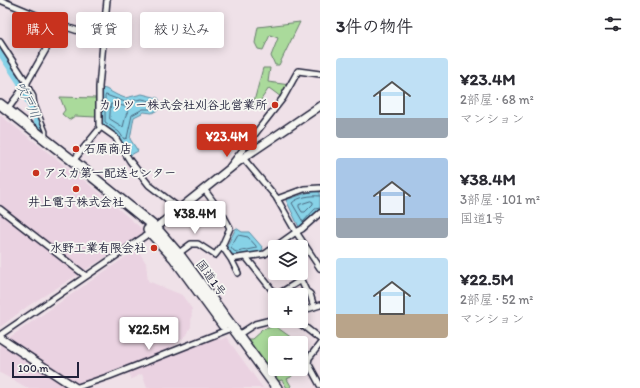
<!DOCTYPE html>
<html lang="ja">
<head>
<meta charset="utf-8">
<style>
	body { margin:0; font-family:Itim,"Klee One",sans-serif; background:#f2f2f3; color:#2b2b33; height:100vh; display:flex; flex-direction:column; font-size:15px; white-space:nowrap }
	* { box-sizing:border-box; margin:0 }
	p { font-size:13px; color:#7c7c81 }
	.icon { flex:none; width:22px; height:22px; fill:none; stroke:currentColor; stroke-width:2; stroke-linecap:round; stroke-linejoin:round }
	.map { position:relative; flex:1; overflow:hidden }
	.sheet { display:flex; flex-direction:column; background:#fff; width:320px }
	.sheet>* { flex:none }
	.top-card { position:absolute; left:12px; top:12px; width:248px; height:36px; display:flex; gap:8px }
	.tools { position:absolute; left:268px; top:240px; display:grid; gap:8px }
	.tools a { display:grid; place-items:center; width:40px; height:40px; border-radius:4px; background:#fff; box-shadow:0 2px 10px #0003; font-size:20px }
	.scale { position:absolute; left:12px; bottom:10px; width:67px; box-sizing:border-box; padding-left:4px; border:2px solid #22223b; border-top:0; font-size:11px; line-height:14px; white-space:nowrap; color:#22223b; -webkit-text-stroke:3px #f6f6f2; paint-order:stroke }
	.price { position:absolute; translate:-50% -34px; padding:0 9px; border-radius:4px; background:#fff; color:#222; font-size:13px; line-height:26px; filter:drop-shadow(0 1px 2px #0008) }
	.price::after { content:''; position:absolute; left:50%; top:24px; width:12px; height:9px; margin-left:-6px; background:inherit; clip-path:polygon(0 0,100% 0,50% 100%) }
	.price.active { background:#c8321e; color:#fff }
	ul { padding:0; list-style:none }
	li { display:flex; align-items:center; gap:12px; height:100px; padding:0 16px }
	li span { display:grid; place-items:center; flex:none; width:112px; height:80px; border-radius:4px; color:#555 }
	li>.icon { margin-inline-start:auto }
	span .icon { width:48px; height:48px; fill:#fffc; stroke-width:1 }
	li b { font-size:17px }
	h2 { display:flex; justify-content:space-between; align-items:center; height:48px; padding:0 16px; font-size:17px }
	.pill { padding:0 14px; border-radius:4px; background:#fff; box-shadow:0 2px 10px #0003; font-size:14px; line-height:36px }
	.pill.active { background:#c8321e; color:#fff }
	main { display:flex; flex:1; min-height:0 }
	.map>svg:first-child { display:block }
	.built { fill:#ead2e1 }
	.green { fill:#aada9b; stroke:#667e6b }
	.water { fill:#87d2e7; stroke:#5f8ca2 }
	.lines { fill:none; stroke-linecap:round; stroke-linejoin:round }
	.shore { stroke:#4a6880; stroke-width:1 }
	.river { stroke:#87d2e7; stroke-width:8 }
	.lane-casing { stroke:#22223b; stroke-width:5.5 }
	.street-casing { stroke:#22223b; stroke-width:8 }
	.secondary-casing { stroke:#22223b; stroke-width:10 }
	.highway-casing { stroke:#22223b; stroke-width:12 }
	.lane { stroke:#f6f6f2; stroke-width:2.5 }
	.street { stroke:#f6f6f2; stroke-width:5 }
	.secondary { stroke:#f6f6f2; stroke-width:7 }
	.highway { stroke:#f6f6f2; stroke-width:9 }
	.poi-dot { fill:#c8321e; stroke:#f6f6f2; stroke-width:1.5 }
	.labels { text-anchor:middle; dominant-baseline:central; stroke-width:3.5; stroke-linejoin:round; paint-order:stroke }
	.poi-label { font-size:12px; font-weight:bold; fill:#22223b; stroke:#f6f6f2; text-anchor:end }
	.street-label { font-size:12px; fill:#22223b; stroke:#f6f6f2 }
	.water-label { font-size:13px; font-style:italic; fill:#40576f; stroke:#f6f6f2 }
</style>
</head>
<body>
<main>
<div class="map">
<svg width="320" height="388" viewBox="0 0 320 388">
	<rect width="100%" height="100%" fill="#efe1e8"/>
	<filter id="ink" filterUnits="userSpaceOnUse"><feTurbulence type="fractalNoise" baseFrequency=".025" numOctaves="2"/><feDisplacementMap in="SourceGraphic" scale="8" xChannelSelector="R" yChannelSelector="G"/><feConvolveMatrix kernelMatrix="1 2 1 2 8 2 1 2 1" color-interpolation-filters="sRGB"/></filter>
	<g filter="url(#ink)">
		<path class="built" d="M 0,115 L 95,189 L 142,229 L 142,234 L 28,306 L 0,327 Z
			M 137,249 L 146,263 L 148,281 L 182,295 L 192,309 L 191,326 L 187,335 L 168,350 L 72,388 L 28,388 L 0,373 L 0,344 Z
			M 218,337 L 221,340 L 226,337 L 263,388 L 147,388 L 142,374 L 131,379 L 129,371 Z"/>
		<path class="green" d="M 300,22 L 279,65 L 275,65 L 271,56 L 278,38 L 270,35 L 263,50 L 258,49 L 255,43 L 258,27 Z
			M 263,68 L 270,68 L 268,82 L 290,85 L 281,97 L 269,88 L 258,104 L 253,105 Z
			M 60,97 L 96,98 L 96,117 L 75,116 L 69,120 L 62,114 L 65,110 Z
			M 275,326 L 299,343 L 275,343 L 275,369 L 287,369 L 288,372 L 289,369 L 298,369 L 291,377 L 287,379 L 291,386 L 289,388 L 287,388 L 282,380 L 278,381 L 246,339 L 252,339 L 262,330 Z"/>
		<path class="water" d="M 101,88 L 106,89 L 117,95 L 125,98 L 142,94 L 158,98 L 163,107 L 152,113 L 144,112 L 134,117 L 130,139 L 138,151 L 129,156 L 116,135 L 101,124 Z
			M 313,191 L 320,192 L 320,211 L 305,228 L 299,227 L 286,200 Z
			M 236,228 L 242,232 L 249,232 L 263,248 L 262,252 C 252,253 229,262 227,246 Z"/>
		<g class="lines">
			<path class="shore" d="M 106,95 L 125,102 L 142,99 L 155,102 L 157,105 L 151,109 L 143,109 L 132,115 L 127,138 L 124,139 L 119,132 L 105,122 L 105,97 Z
				M 111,104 L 130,107 L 126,115 L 123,127 L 110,119 Z
				M 320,196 C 311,195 298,197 292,203 L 303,222 L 315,209 L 320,208
				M 311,201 L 313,202 L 313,204 L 305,212 L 302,212 L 299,207 L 299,205 Z
				M 238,235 L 248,237 L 256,246 L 256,248 L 237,252 L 234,251 L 231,247 Z"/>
			<path class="river" d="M 0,51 L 20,81 L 42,131"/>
			<defs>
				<path id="lane" d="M 27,83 L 34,96 L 35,104 L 46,131 L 46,136"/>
				<path id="street" d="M 0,0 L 60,25 L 103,39
					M 107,0 L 99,87 L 99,125 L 101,127 L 115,137 L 130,161 L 149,185 L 179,208
					M 0,42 L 27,83
					M 7,110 L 25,86 L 60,25
					M 73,161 L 101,127
					M 230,166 L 283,98 L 298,71 L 320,74
					M 204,189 L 223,215 L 230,228 L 222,246 L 231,259 L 265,254 L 296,232 L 276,197 L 243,158
					M 277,199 L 304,189 L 320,188
					M 0,209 L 86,276
					M 320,213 L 302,229 L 296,232 L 320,268
					M 179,253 L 191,244 L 198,244 L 215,255 L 222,246
					M 246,257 L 276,295
					M 231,259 L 238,273
					M 277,295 L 301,280 L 306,291 L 310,294 L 314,307
					M 301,311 L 320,305
					M 297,321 L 320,339
					M 0,335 L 151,232
					M 238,335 L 255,324 L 275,319
					M 320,344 L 309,358 L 308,363 L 320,385
					M 75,388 L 110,376 L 227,330"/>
				<path id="secondary" d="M 153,230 L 243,158 L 320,106
					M 0,338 L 76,388"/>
				<path id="highway" d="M 0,104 L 73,161 L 156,228 L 181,257 L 277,388
					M 148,230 L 174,258 L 223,325"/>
			</defs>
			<use href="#lane" class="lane-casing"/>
			<use href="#street" class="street-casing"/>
			<use href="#secondary" class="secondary-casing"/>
			<use href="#highway" class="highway-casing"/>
			<use href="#lane" class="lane"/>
			<use href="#street" class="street"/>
			<use href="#secondary" class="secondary"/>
			<use href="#highway" class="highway"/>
		</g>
	</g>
	<g class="poi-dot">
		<circle cx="275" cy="105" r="4"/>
		<circle cx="76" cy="149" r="4"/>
		<circle cx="36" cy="173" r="4"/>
		<circle cx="76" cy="189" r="4"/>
		<circle cx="154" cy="248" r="4"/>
	</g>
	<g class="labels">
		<g class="poi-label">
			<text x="267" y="105">カリツー株式会社刈谷北営業所</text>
			<text x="84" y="149" text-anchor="start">石原商店</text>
			<text x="44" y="173" text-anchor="start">アスカ第一配送センター</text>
			<text x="76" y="202" text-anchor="middle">井上電子株式会社</text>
			<text x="146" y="248">水野工業有限会社</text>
		</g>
		<g class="street-label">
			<text transform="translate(211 278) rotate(54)">国道1号</text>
		</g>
		<g class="water-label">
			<text transform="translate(28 100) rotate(65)">吹戸川</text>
		</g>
	</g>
</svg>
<div class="tools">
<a><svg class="icon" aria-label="layers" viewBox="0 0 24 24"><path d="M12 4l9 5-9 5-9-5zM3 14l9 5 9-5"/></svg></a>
<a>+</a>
<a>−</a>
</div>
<div class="scale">100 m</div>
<b class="price active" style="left:227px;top:158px">¥23.4M</b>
<b class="price" style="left:195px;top:235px">¥38.4M</b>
<b class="price" style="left:149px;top:351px">¥22.5M</b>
<div class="top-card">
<a class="pill active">購入</a>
<a class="pill">賃貸</a>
<a class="pill">絞り込み</a>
</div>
</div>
<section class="sheet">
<h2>3件の物件<svg class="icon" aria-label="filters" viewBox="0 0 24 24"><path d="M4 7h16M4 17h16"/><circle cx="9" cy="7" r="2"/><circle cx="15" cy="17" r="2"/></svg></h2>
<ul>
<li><span style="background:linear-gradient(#bfe0f5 75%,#9aa5b1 0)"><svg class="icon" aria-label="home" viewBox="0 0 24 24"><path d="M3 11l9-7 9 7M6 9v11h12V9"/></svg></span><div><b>¥23.4M</b><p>2部屋 · 68 m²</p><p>マンション</p></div></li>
<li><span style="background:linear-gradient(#a9c7e8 75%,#9aa5b1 0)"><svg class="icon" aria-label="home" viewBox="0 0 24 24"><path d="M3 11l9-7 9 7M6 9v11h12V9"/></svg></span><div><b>¥38.4M</b><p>3部屋 · 101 m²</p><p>国道1号</p></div></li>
<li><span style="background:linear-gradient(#bfe0f5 70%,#b9a48a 0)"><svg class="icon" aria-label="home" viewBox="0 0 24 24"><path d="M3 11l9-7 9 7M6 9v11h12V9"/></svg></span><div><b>¥22.5M</b><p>2部屋 · 52 m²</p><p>マンション</p></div></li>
</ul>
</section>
</main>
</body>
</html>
